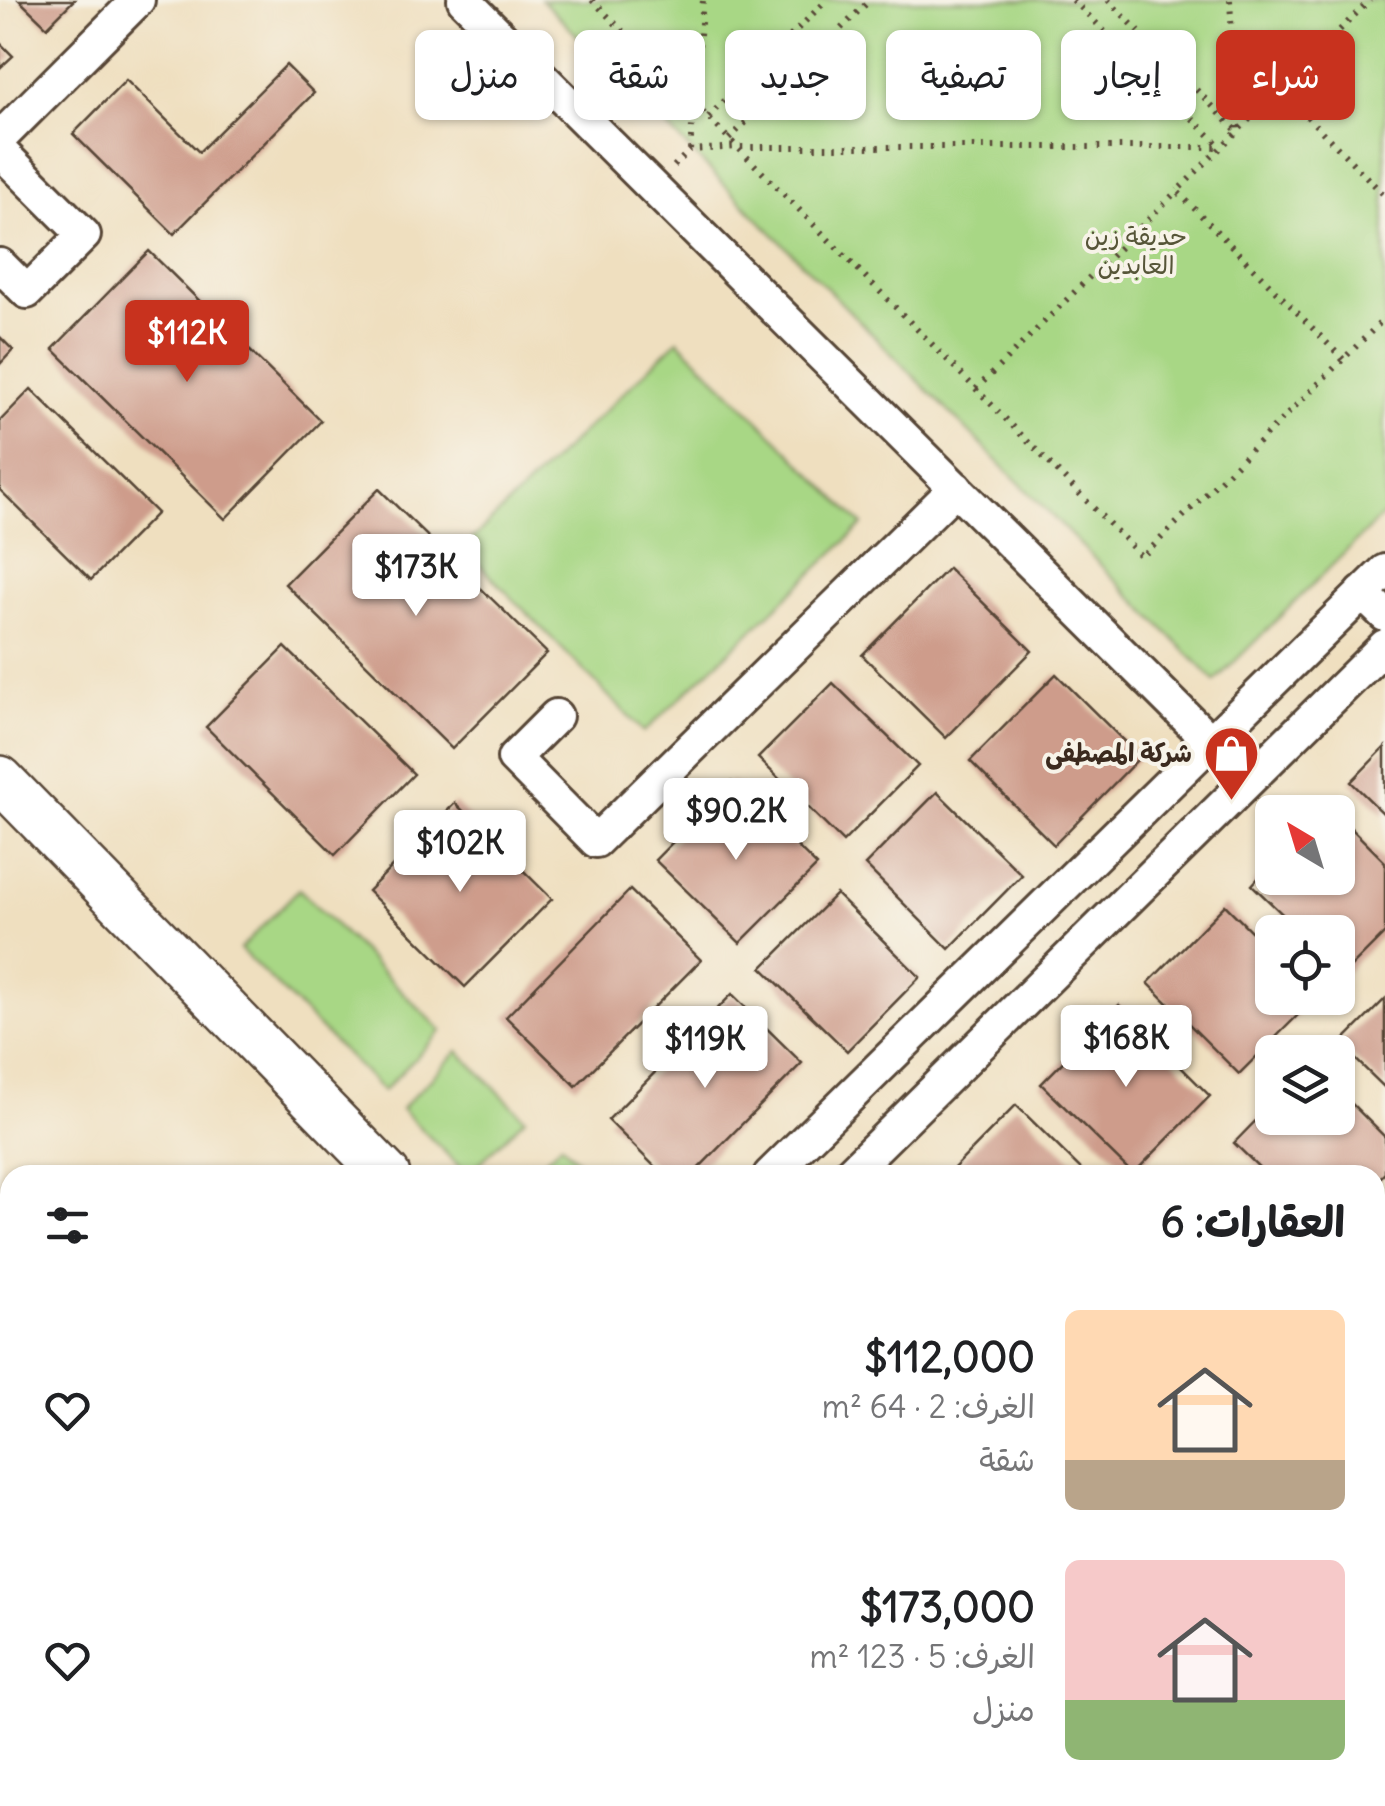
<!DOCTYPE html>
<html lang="ar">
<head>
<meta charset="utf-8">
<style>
	body { margin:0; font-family:Delius,"Playpen Sans Arabic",sans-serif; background:#f6f6f6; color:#202124; direction:rtl; height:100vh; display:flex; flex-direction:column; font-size:38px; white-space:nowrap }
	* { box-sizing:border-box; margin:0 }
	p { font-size:32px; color:#757577 }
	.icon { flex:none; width:55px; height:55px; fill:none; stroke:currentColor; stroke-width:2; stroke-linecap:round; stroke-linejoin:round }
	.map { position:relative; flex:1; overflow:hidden; direction:ltr }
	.sheet { position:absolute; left:0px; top:1165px; width:1385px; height:642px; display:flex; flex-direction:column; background:#fff; border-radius:30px 30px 0 0; box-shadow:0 2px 8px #0004; direction:rtl }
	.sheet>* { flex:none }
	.hud { position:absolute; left:30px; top:30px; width:1325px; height:90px; direction:rtl; display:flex; gap:20px }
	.needle { width:65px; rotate:322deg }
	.buttons { position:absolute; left:1255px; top:795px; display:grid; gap:20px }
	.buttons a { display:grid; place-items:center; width:100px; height:100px; border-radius:15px; background:#fff; box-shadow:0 2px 8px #0004; font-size:50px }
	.price { position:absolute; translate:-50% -85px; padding:0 22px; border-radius:10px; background:#fff; color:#222; font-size:32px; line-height:65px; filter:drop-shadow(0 2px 5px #0008) }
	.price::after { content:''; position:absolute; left:50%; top:60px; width:30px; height:22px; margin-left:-15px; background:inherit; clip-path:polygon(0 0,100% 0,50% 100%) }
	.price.current { background:#c8321e; color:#fff }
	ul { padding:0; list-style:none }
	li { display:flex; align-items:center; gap:30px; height:250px; padding:0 40px }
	li span { display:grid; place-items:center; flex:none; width:280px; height:200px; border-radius:15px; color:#555 }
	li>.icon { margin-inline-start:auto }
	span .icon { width:120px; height:120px; fill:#fffc; stroke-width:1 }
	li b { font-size:42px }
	h2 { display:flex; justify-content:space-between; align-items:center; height:120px; padding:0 40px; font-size:42px }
	.pill { padding:0 35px; border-radius:15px; background:#fff; box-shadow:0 2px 8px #0004; font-size:35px; line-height:90px }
	.pill.current { background:#c8321e; color:#fff }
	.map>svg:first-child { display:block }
	.green { fill:#a8d785; stroke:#728052; stroke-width:2.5 }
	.building { fill:#ce9c8b }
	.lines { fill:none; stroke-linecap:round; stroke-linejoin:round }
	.street-casing { stroke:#564536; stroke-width:38 }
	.secondary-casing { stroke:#564536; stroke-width:50 }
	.path { stroke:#564536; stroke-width:6; stroke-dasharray:2.5 8; stroke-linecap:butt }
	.street { stroke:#fff; stroke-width:32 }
	.secondary { stroke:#fff; stroke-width:45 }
	.labels { text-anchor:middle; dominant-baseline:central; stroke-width:8; stroke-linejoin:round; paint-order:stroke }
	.park-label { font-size:25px; fill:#565538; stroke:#f7f3e8 }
	.poi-label { font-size:25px; font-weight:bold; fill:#3b2a1e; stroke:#f7f3e8; text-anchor:end }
</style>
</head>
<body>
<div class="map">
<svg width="1385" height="1806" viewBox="0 0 1385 1806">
	<rect width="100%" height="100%" fill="#f7f3e8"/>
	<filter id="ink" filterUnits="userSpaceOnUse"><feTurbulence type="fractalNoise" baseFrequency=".01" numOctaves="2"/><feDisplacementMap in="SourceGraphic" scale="20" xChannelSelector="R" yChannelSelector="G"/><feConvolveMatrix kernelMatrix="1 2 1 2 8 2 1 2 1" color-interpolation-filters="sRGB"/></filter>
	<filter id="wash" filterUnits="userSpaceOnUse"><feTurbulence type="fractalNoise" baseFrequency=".0048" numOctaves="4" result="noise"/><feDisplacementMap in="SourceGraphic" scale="40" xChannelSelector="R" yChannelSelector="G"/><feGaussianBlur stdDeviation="2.25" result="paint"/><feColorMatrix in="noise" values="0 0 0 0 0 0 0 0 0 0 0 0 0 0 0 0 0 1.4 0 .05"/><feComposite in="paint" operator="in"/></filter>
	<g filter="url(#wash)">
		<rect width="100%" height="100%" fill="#efdfbf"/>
		<path class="green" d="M 542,0 L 1385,0 L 1385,513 L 1215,681 Z
			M 678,340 L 863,525 L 644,732 L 463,548 Z
			M 299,889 L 442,1031 L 383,1091 L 240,949 Z
			M 458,1051 L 525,1118 L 468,1175 L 401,1109 Z
			M 561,1144 L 592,1175 L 530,1175 Z"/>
		<g id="blocks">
			<path class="building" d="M 19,0 L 74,0 L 47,27 Z
				M 0,43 L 13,56 L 0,68 Z
				M 286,65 L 314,93 L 174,234 L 73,134 L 126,80 L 199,152 Z
				M 149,251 L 321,421 L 225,519 L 53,349 Z
				M 0,337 L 13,350 L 0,364 Z
				M 31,389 L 157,513 L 91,580 L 0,490 L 0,421 Z
				M 379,489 L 547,653 L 452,749 L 285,584 Z
				M 948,568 L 1032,651 L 946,738 L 862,655 Z
				M 285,647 L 414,774 L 335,855 L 206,727 Z
				M 1056,674 L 1140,757 L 1054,845 L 970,761 Z
				M 833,683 L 918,766 L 843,842 L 758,758 Z
				M 1385,747 L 1385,815 L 1351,782 Z
				M 732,782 L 817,866 L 740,943 L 655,860 Z
				M 937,792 L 1022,875 L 949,949 L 865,865 Z
				M 455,803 L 552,899 L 465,987 L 368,891 Z
				M 1338,815 L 1385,862 L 1385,933 L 1343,975 L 1338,969 L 1338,932 L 1301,932 L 1252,885 L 1272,863 L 1272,878 L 1338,878 Z
				M 630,890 L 701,960 L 576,1086 L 506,1017 Z
				M 836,894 L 920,977 L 847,1051 L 762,968 Z
				M 1225,905 L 1272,952 L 1272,998 L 1315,998 L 1239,1074 L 1148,983 Z
				M 732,994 L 802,1063 L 692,1175 L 663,1175 L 608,1120 Z
				M 1385,999 L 1385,1088 L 1340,1044 Z
				M 1119,1005 L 1210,1096 L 1133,1174 L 1041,1084 Z
				M 1338,1090 L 1385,1137 L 1385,1173 L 1375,1183 L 1375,1175 L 1267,1175 L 1234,1143 L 1272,1104 L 1272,1118 L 1338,1118 Z
				M 1016,1105 L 1087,1175 L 947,1175 Z
				M 1375,1658 L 1385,1668 L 1385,1806 L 1371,1806 L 1363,1798 L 1375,1798 Z"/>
		</g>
	</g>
	<g filter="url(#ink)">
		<use href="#blocks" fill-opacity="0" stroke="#564536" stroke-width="2.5"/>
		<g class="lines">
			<defs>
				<path id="street" d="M 464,0 L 1211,742
					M 0,138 L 138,0
					M 0,151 L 84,235 L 27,292 L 0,265
					M 1362,593 L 1385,615
					M 556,716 L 514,758 L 596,841 L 956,488
					M 770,1175 L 1385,571
					M 848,1175 L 1385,646
					M 1375,1547 L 1385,1537
					M 1256,1798 L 1264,1806"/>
				<path id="secondary" d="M 0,779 L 387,1175
					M 1375,1337 L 1385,1327
					M 1375,1423 L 1385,1413
					M 959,1798 L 979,1806 L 1010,1798
					M 901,1806 L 910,1798"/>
			</defs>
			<use href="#street" class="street-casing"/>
			<use href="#secondary" class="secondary-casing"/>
			<path class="path" d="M 592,0 L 1142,557 L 1385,318
				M 1073,0 L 1220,146
				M 1108,0 L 1237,131
				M 1230,0 L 1237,130
				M 1280,89 L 1370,0
				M 708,117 L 827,0
				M 729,139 L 870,0
				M 690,150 L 703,0
				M 674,166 L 690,150 L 738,147 L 1221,147
				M 1343,359 L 1177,191 L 1280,89 L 1385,196
				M 976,389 L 1178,190"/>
			<use href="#street" class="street"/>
			<use href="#secondary" class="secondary"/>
		</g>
	</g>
	<defs>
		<symbol id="shop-pin" viewBox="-11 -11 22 30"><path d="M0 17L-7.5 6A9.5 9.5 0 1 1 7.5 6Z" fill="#c8321e" stroke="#f7f3e8"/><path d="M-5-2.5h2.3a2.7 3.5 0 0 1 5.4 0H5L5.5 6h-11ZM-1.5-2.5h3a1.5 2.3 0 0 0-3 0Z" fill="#fff"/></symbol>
	</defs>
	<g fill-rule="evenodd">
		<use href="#shop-pin" x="1200" y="722" width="63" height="86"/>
	</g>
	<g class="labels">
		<g class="park-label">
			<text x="1136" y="236">حديقة زين<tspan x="1136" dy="29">العابدين</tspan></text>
		</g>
		<g class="poi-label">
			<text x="1192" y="753">شركة المصطفى</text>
		</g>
	</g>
</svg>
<div class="buttons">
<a><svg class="needle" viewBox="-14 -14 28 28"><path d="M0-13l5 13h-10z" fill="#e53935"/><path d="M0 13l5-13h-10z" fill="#757577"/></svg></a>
<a><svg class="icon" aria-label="locate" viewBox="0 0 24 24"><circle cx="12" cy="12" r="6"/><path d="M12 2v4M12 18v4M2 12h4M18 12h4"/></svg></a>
<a><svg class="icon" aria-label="layers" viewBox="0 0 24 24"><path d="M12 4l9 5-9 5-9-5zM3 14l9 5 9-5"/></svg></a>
</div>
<b class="price current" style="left:187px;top:385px">$112K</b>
<b class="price" style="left:416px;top:619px">$173K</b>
<b class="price" style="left:736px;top:863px">$90.2K</b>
<b class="price" style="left:460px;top:895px">$102K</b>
<b class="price" style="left:1126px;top:1090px">$168K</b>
<b class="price" style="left:705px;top:1091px">$119K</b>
<div class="hud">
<a class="pill current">شراء</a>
<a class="pill">إيجار</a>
<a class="pill">تصفية</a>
<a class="pill">جديد</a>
<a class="pill">شقة</a>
<a class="pill">منزل</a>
</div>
<section class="sheet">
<h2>العقارات: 6<svg class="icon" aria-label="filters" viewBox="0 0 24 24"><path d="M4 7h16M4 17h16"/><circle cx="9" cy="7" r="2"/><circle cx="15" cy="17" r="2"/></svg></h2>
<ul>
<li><span style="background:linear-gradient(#ffd9b3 75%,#b9a48a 0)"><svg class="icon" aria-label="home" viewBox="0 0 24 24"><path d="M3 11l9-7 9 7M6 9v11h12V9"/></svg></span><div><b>$112,000</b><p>الغرف: 2 · 64 m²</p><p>شقة</p></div><svg class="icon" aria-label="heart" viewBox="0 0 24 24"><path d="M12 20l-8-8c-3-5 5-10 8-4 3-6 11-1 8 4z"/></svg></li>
<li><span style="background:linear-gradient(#f6c9c9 70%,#8fb573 0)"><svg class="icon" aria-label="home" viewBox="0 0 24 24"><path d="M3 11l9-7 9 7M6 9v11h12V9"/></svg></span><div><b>$173,000</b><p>الغرف: 5 · 123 m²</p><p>منزل</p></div><svg class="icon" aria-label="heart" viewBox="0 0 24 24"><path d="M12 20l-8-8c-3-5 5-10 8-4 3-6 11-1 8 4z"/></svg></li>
</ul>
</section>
</div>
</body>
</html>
